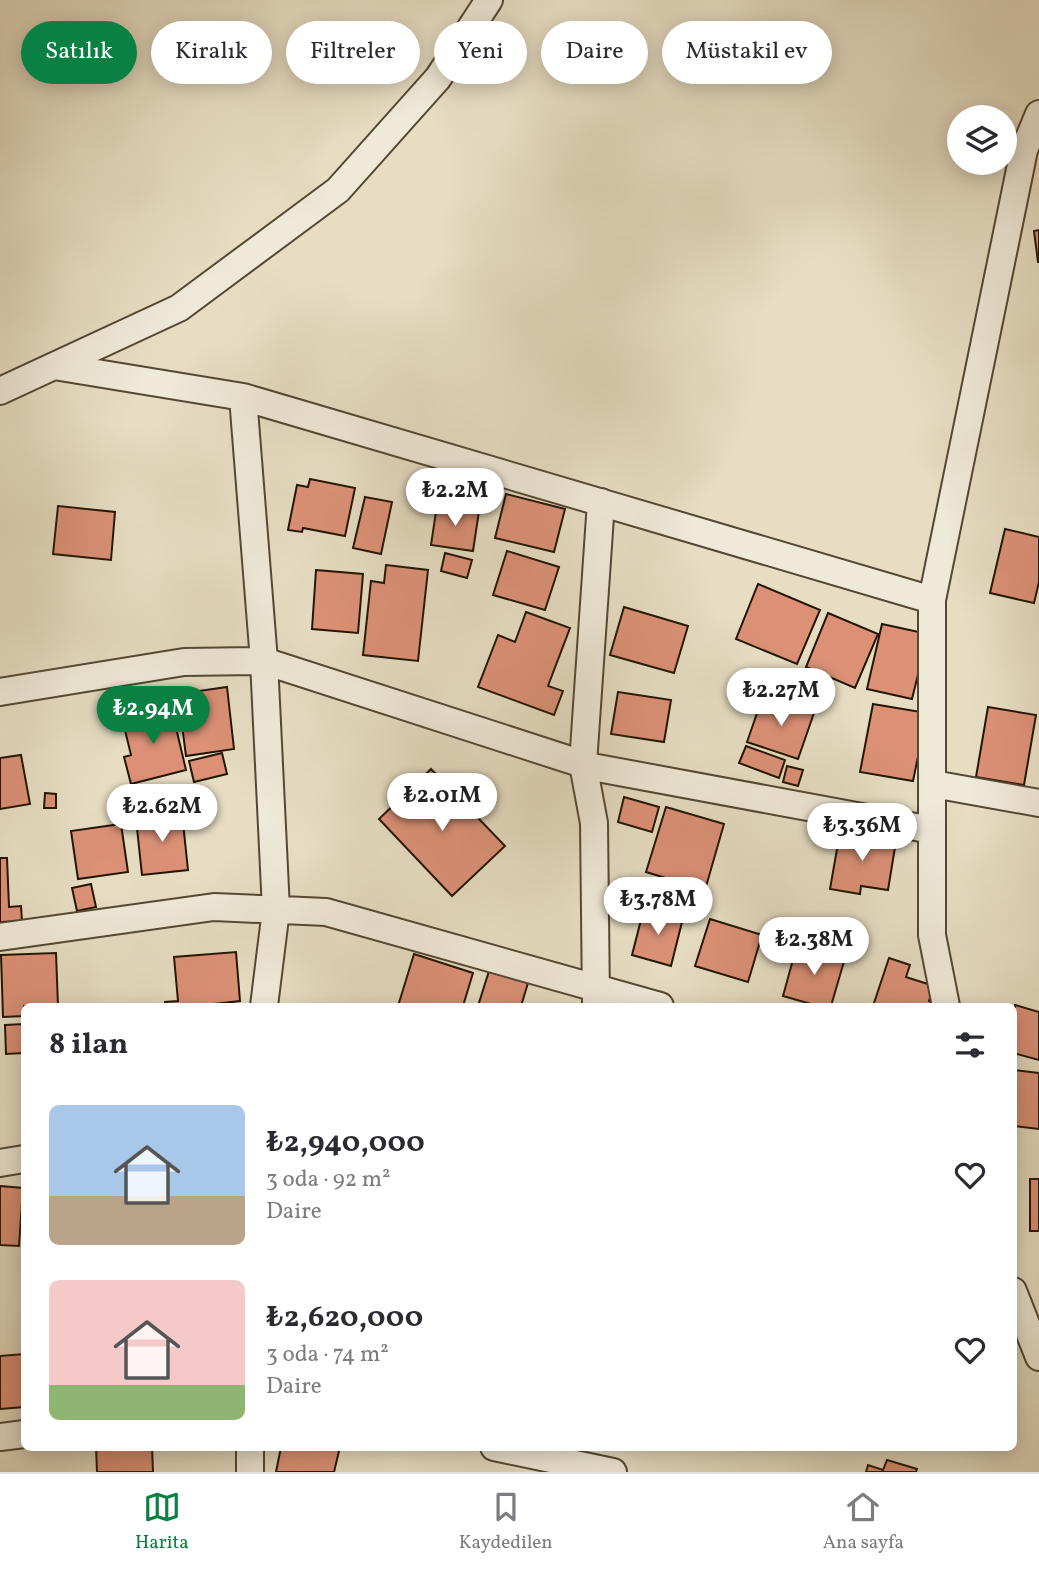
<!DOCTYPE html>
<html lang="tr">
<head>
<meta charset="utf-8">
<style>
	body { margin:0; font-family:Vollkorn,serif; background:#f7f7f7; color:#2b2b33; height:100vh; display:flex; flex-direction:column; font-size:26px; white-space:nowrap }
	* { box-sizing:border-box; margin:0 }
	p { font-size:23px; color:#7c7c81 }
	.icon { flex:none; width:38px; height:38px; fill:none; stroke:currentColor; stroke-width:2; stroke-linecap:round; stroke-linejoin:round }
	.map { position:relative; flex:1; overflow:hidden }
	.drawer { position:absolute; left:21px; top:1003px; width:996px; height:448px; display:flex; flex-direction:column; background:#fff; border-radius:10px; box-shadow:0 4px 18px #0003 }
	.drawer>* { flex:none }
	.hud { position:absolute; left:21px; top:21px; width:998px; height:63px; display:flex; gap:14px }
	.fabs { position:absolute; left:947px; top:105px; display:grid; gap:14px }
	.fabs a { display:grid; place-items:center; width:70px; height:70px; border-radius:50%; background:#fff; box-shadow:0 4px 18px #0003; font-size:35px }
	.price { position:absolute; translate:-50% -60px; padding:0 16px; border-radius:24px; background:#fff; color:#222; font-size:23px; line-height:46px; filter:drop-shadow(0 2px 4px #0008) }
	.price::after { content:''; position:absolute; left:50%; top:42px; width:21px; height:16px; margin-left:-10px; background:inherit; clip-path:polygon(0 0,100% 0,50% 100%) }
	.price.selected { background:#0b8043; color:#fff }
	ul { padding:0; list-style:none }
	li { display:flex; align-items:center; gap:21px; height:175px; padding:0 28px }
	li span { display:grid; place-items:center; flex:none; width:196px; height:140px; border-radius:10px; color:#555 }
	li>.icon { margin-inline-start:auto }
	span .icon { width:84px; height:84px; fill:#fffc; stroke-width:1 }
	li b { font-size:30px }
	h2 { display:flex; justify-content:space-between; align-items:center; height:84px; padding:0 28px; font-size:30px }
	.pill { padding:0 24px; border-radius:32px; background:#fff; box-shadow:0 4px 18px #0003; font-size:24px; line-height:63px }
	.pill.selected { background:#0b8043; color:#fff }
	.tabs { display:flex; justify-content:space-around; align-items:center; height:98px; border-top:2px solid #e1e1e2; background:#fff; font-size:19px; color:#7c7c81 }
	.tabs a { display:grid; justify-items:center; gap:4px }
	.tabs .selected { color:#0b8043 }
	.map>svg:first-child { display:block }
	.building { fill:#dc9177; stroke:#231605; stroke-width:2 }
	.lines { fill:none; stroke-linecap:round; stroke-linejoin:round }
	.minor-casing { stroke:#544834; stroke-width:30 }
	.minor { stroke:#efe9d8; stroke-width:26 }
</style>
</head>
<body>
<div class="map">
<svg width="1039" height="1472" viewBox="0 0 1039 1472">
	<rect width="100%" height="100%" fill="#e6ddc3"/>
	<filter id="stains"><feTurbulence type="fractalNoise" baseFrequency=".00286" numOctaves="4"/><feColorMatrix values="0 0 0 0 .2 0 0 0 0 .09 0 0 0 0 .02 0 0 0 .5 -.17"/></filter>
	<radialGradient id="worn" r=".72"><stop offset=".6" stop-color="#630" stop-opacity="0"/><stop offset="1" stop-color="#630" stop-opacity=".3"/></radialGradient>
	<path class="building" d="M 1039,230 L 1039,262 L 1038,262 L 1034,231 Z
		M 310,479 L 355,488 L 345,536 L 303,528 L 302,532 L 288,530 L 297,485 L 308,487 Z
		M 506,494 L 565,509 L 554,552 L 495,538 Z
		M 365,497 L 392,502 L 381,554 L 353,548 Z
		M 437,505 L 479,511 L 473,551 L 431,545 Z
		M 58,506 L 115,512 L 111,560 L 53,554 Z
		M 1005,529 L 1039,537 L 1039,582 L 1034,603 L 990,593 Z
		M 507,551 L 559,567 L 545,610 L 493,595 Z
		M 445,553 L 472,560 L 467,578 L 441,571 Z
		M 386,565 L 428,570 L 418,661 L 363,655 L 371,581 L 384,583 Z
		M 316,570 L 363,574 L 358,633 L 312,629 Z
		M 758,584 L 820,610 L 797,664 L 736,639 Z
		M 624,607 L 688,626 L 674,673 L 610,655 Z
		M 526,612 L 570,628 L 548,686 L 563,691 L 554,715 L 478,687 L 498,635 L 515,642 Z
		M 828,613 L 878,634 L 855,688 L 806,667 Z
		M 882,624 L 928,634 L 912,699 L 867,689 Z
		M 227,687 L 234,749 L 186,756 L 178,694 Z
		M 618,692 L 671,700 L 664,742 L 611,734 Z
		M 763,696 L 814,713 L 798,759 L 747,742 Z
		M 873,704 L 927,713 L 913,781 L 860,772 Z
		M 166,707 L 168,716 L 173,715 L 186,770 L 131,784 L 124,757 L 131,755 L 122,718 Z
		M 988,707 L 1036,715 L 1024,785 L 976,777 Z
		M 746,746 L 785,760 L 779,778 L 739,763 Z
		M 222,753 L 227,774 L 194,782 L 189,761 Z
		M 21,755 L 30,804 L 0,809 L 0,758 Z
		M 787,766 L 803,770 L 798,786 L 783,782 Z
		M 431,769 L 505,846 L 452,896 L 379,819 Z
		M 45,793 L 56,794 L 56,808 L 44,808 Z
		M 624,797 L 659,807 L 652,832 L 618,822 Z
		M 666,807 L 724,824 L 705,890 L 646,872 Z
		M 182,813 L 188,870 L 142,875 L 136,819 Z
		M 121,824 L 128,872 L 78,879 L 71,831 Z
		M 840,832 L 896,841 L 888,890 L 861,886 L 860,894 L 830,889 Z
		M 0,858 L 7,858 L 9,907 L 21,906 L 22,921 L 0,922 Z
		M 91,884 L 96,907 L 77,911 L 72,888 Z
		M 644,908 L 683,918 L 671,966 L 632,955 Z
		M 710,919 L 762,935 L 748,982 L 695,966 Z
		M 797,945 L 845,958 L 831,1006 L 818,1006 L 783,996 Z
		M 236,952 L 240,1001 L 215,1004 L 215,1006 L 165,1006 L 165,1002 L 178,1001 L 174,957 Z
		M 56,953 L 58,1006 L 24,1006 L 24,1016 L 3,1017 L 1,955 Z
		M 414,954 L 473,973 L 463,1006 L 398,1006 Z
		M 889,958 L 910,965 L 906,977 L 934,986 L 929,1001 L 939,1006 L 873,1006 Z
		M 489,971 L 528,983 L 521,1006 L 478,1006 Z
		M 1015,1005 L 1039,1012 L 1039,1060 L 1013,1053 Z
		M 24,1024 L 24,1053 L 6,1054 L 5,1025 Z
		M 1013,1070 L 1039,1073 L 1039,1129 L 1013,1126 Z
		M 1030,1179 L 1039,1179 L 1039,1231 L 1030,1231 Z
		M 0,1186 L 23,1188 L 19,1246 L 0,1245 Z
		M 24,1354 L 24,1407 L 0,1409 L 0,1356 Z
		M 96,1447 L 152,1447 L 153,1472 L 97,1472 Z
		M 281,1447 L 340,1447 L 334,1472 L 276,1472 Z
		M 887,1460 L 917,1469 L 916,1472 L 866,1472 L 868,1465 L 883,1470 Z"/>
	<g class="lines">
		<defs>
			<path id="minor" d="M 54,366 L 243,397 L 932,600
				M 0,391 L 179,308 L 338,190 L 438,78 L 489,0
				M 243,397 L 264,661 L 276,910 L 264,1006
				M 0,692 L 184,662 L 264,661 L 592,767 L 932,830
				M 933,784 L 1039,803
				M 0,937 L 214,907 L 326,912 L 660,1006
				M 596,1003 L 594,823 L 583,764 L 601,502
				M 946,1006 L 932,935 L 932,600 L 1024,150 L 1039,114
				M 0,1163 L 24,1159
				M 1013,1291 L 1039,1357
				M 0,1437 L 24,1434
				M 250,1447 L 250,1472
				M 494,1447 L 613,1472"/>
		</defs>
		<use href="#minor" class="minor-casing"/>
		<use href="#minor" class="minor"/>
	</g>
	<rect width="100%" height="100%" filter="url(#stains)"/>
	<rect width="100%" height="100%" fill="url(#worn)"/>
</svg>
<div class="fabs">
<a><svg class="icon" aria-label="layers" viewBox="0 0 24 24"><path d="M12 4l9 5-9 5-9-5zM3 14l9 5 9-5"/></svg></a>
</div>
<b class="price" style="left:455px;top:528px">₺2.2M</b>
<b class="price" style="left:781px;top:728px">₺2.27M</b>
<b class="price selected" style="left:153px;top:746px">₺2.94M</b>
<b class="price" style="left:442px;top:833px">₺2.01M</b>
<b class="price" style="left:162px;top:844px">₺2.62M</b>
<b class="price" style="left:862px;top:863px">₺3.36M</b>
<b class="price" style="left:658px;top:937px">₺3.78M</b>
<b class="price" style="left:814px;top:977px">₺2.38M</b>
<div class="hud">
<a class="pill selected">Satılık</a>
<a class="pill">Kiralık</a>
<a class="pill">Filtreler</a>
<a class="pill">Yeni</a>
<a class="pill">Daire</a>
<a class="pill">Müstakil ev</a>
</div>
<section class="drawer">
<h2>8 ilan<svg class="icon" aria-label="filters" viewBox="0 0 24 24"><path d="M4 7h16M4 17h16"/><circle cx="9" cy="7" r="2"/><circle cx="15" cy="17" r="2"/></svg></h2>
<ul>
<li><span style="background:linear-gradient(#a9c7e8 65%,#b9a48a 0)"><svg class="icon" aria-label="home" viewBox="0 0 24 24"><path d="M3 11l9-7 9 7M6 9v11h12V9"/></svg></span><div><b>₺2,940,000</b><p>3 oda · 92 m²</p><p>Daire</p></div><svg class="icon" aria-label="heart" viewBox="0 0 24 24"><path d="M12 20l-8-8c-3-5 5-10 8-4 3-6 11-1 8 4z"/></svg></li>
<li><span style="background:linear-gradient(#f6c9c9 75%,#8fb573 0)"><svg class="icon" aria-label="home" viewBox="0 0 24 24"><path d="M3 11l9-7 9 7M6 9v11h12V9"/></svg></span><div><b>₺2,620,000</b><p>3 oda · 74 m²</p><p>Daire</p></div><svg class="icon" aria-label="heart" viewBox="0 0 24 24"><path d="M12 20l-8-8c-3-5 5-10 8-4 3-6 11-1 8 4z"/></svg></li>
</ul>
</section>
</div>
<nav class="tabs">
<a class="selected"><svg class="icon" aria-label="map" viewBox="0 0 24 24"><path d="M3 6l6-2 6 2 6-2v14l-6 2-6-2-6 2zM9 4v14M15 6v14"/></svg>Harita</a>
<a><svg class="icon" aria-label="saved" viewBox="0 0 24 24"><path d="M7 4h10v16l-5-4-5 4z"/></svg>Kaydedilen</a>
<a><svg class="icon" aria-label="home" viewBox="0 0 24 24"><path d="M3 11l9-7 9 7M6 9v11h12V9"/></svg>Ana sayfa</a>
</nav>
</body>
</html>
